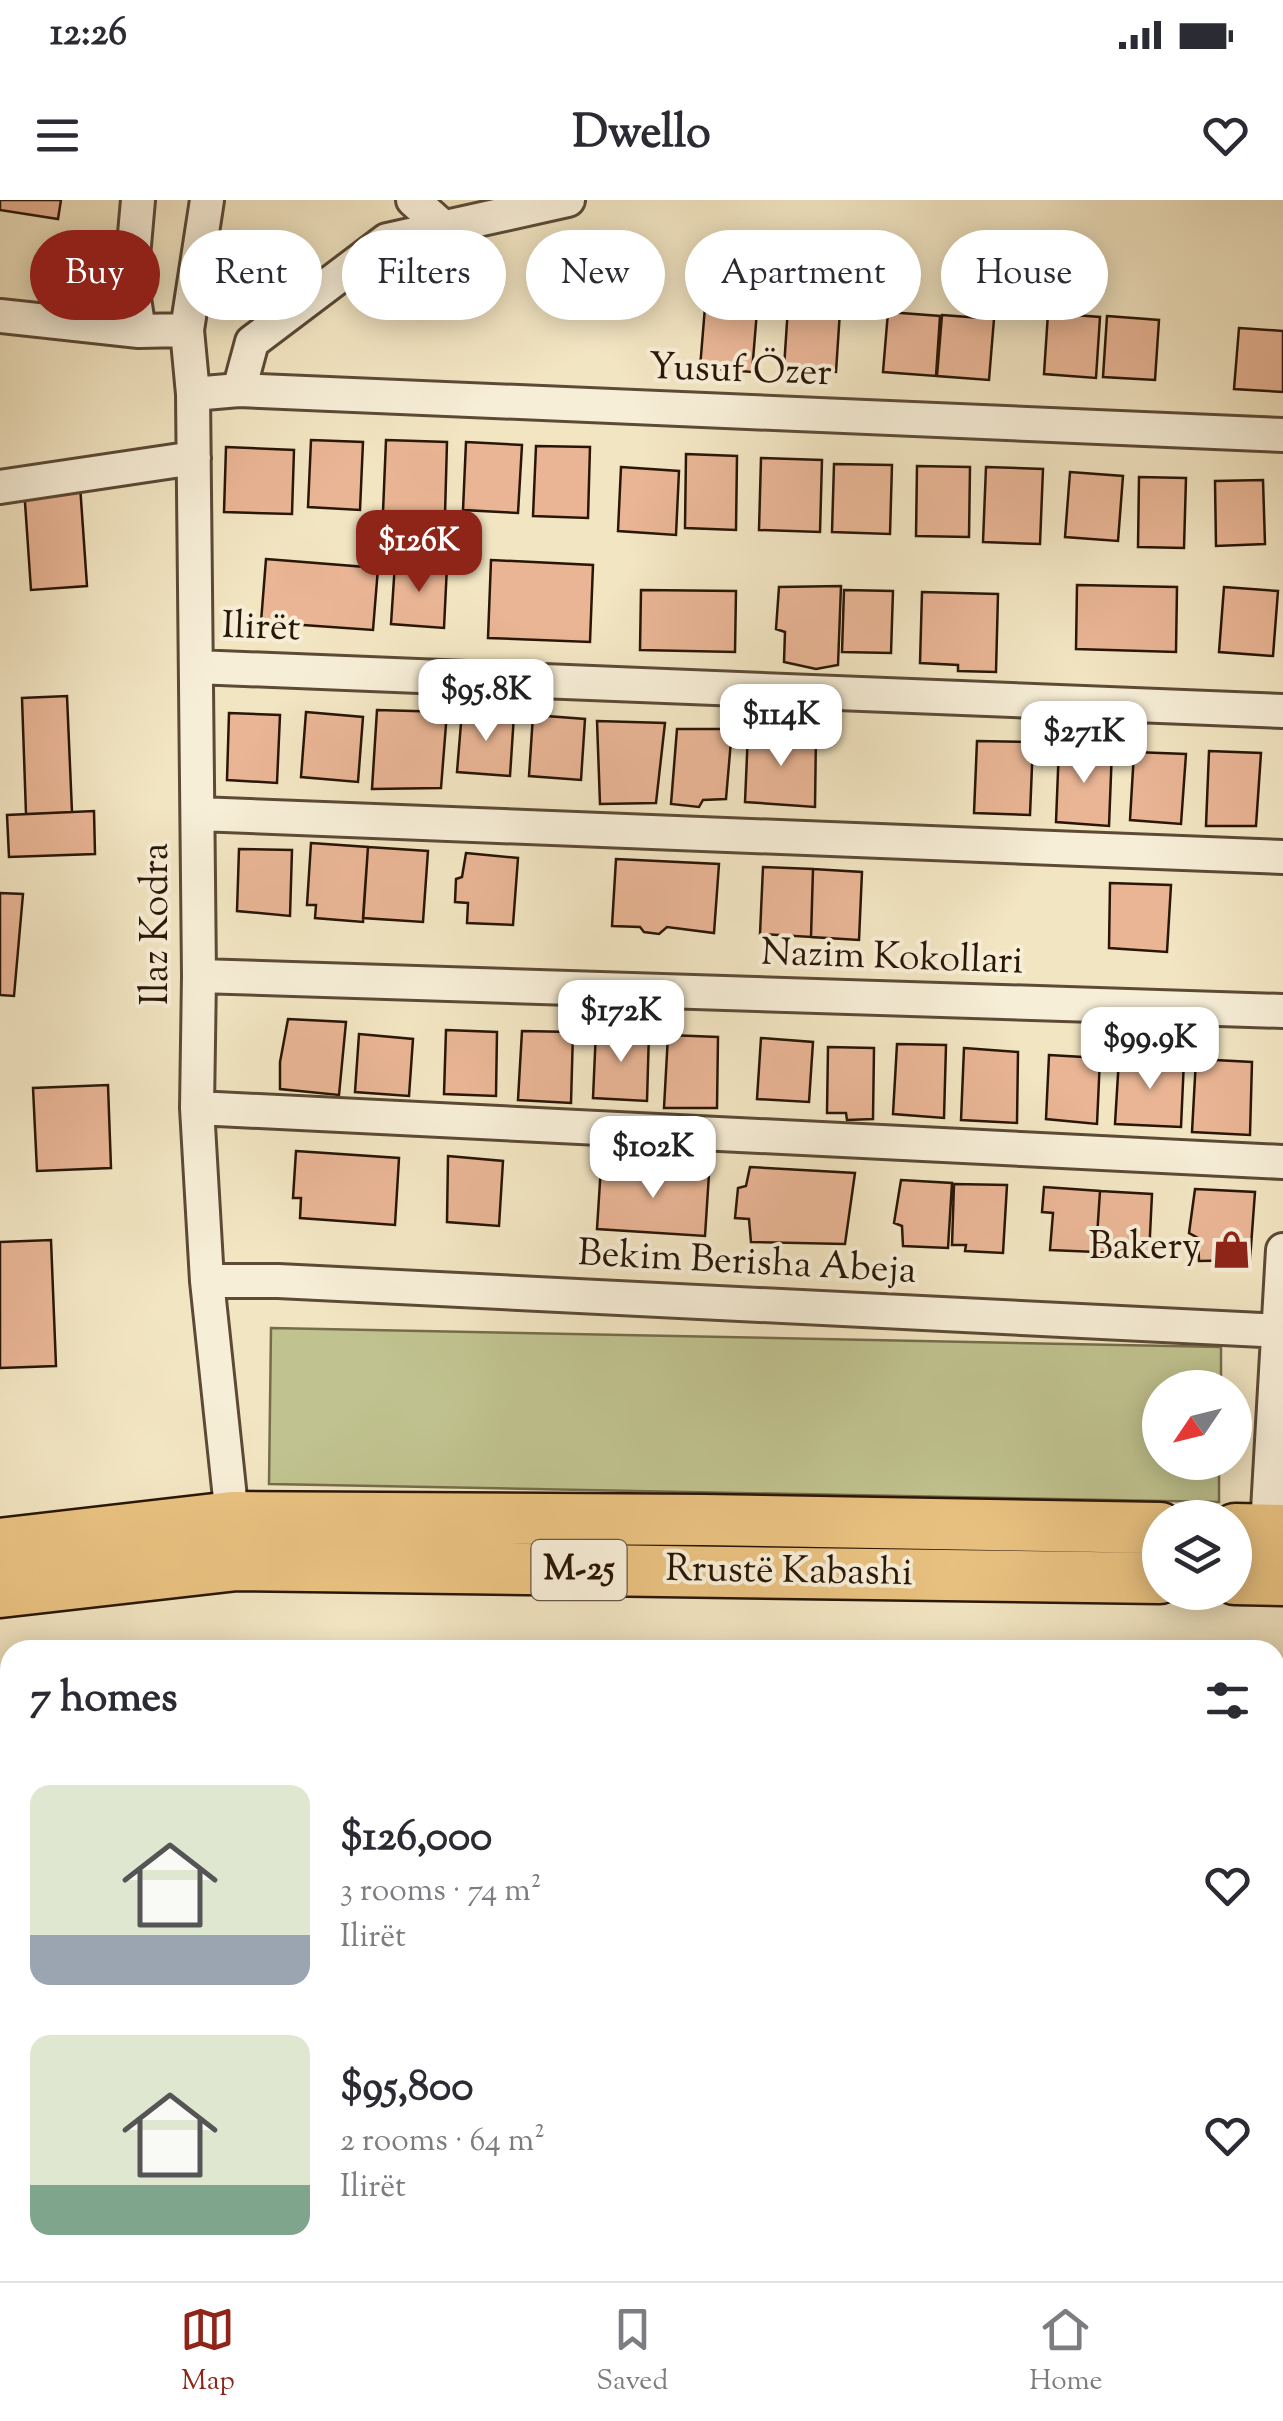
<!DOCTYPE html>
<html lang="en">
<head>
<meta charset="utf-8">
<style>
	body { margin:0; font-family:"Sorts Mill Goudy",serif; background:#f7f7f7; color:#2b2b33; height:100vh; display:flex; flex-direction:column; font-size:38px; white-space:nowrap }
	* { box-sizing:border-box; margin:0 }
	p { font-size:32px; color:#7c7c81 }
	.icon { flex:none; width:55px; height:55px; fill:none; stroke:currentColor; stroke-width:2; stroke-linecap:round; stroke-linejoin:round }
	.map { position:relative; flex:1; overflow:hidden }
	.sheet { position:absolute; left:0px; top:1440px; width:1285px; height:642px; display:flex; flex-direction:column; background:#fff; border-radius:30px 30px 0 0; box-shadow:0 5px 25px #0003 }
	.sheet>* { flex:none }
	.top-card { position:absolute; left:30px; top:30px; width:1225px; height:90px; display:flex; gap:20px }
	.needle { width:65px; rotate:235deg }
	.buttons { position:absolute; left:1142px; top:1170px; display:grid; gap:20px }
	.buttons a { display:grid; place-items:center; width:110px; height:110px; border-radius:50%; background:#fff; box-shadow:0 5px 25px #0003; font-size:50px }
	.price { position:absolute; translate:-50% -85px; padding:0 22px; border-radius:20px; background:#fff; color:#222; font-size:32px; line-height:65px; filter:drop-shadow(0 2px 5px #0008) }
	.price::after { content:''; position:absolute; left:50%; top:60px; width:30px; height:22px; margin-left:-15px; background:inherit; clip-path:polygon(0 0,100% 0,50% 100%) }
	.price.on { background:#8f2418; color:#fff }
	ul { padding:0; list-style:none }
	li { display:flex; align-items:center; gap:30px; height:250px; padding:0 30px }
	li span { display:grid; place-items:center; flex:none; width:280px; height:200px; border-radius:20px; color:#555 }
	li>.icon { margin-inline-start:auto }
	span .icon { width:120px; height:120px; fill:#fffc; stroke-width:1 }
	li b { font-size:42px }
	h2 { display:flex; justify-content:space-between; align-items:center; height:120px; padding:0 30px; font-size:42px }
	.tag { padding:0 35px; border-radius:45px; background:#fff; box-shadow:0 5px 25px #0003; font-size:35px; line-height:90px }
	.tag.on { background:#8f2418; color:#fff }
	.status { display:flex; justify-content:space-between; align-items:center; height:70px; padding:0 50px; background:#fff; direction:ltr }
	.status svg { height:28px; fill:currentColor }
	header { display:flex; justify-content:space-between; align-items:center; height:130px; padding:0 30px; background:#fff; font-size:45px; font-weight:800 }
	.dock { display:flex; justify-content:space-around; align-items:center; height:140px; border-top:2px solid #e1e1e2; background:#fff; font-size:28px; color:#7c7c81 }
	.dock a { display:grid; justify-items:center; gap:5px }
	.dock .on { color:#8f2418 }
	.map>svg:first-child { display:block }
	.green { fill:#c0c38f; stroke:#756c4b; stroke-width:2.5 }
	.building { fill:#e9b595; stroke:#2a1607; stroke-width:2.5 }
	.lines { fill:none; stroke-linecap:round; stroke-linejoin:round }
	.street-casing { stroke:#5c4a36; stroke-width:38 }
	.primary-casing { stroke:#2a1607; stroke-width:55 }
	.street { stroke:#f7eed7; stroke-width:32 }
	.primary { stroke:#e9c281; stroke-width:50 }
	.labels { text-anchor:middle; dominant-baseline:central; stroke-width:8; stroke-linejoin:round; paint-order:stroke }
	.shield { fill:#f7eed7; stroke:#685745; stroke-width:2.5 }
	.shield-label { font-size:35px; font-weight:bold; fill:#2a1607 }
	.street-label { font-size:38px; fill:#2a1607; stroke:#f7eed7 }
	.poi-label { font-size:38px; fill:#2a1607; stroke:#f7eed7; text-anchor:end }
</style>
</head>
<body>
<div class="status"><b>12:26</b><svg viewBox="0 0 49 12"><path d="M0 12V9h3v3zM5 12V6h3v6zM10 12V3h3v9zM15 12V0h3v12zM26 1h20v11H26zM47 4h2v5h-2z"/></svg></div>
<header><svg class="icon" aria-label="menu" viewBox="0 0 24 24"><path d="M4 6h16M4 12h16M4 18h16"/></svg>Dwello<svg class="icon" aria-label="heart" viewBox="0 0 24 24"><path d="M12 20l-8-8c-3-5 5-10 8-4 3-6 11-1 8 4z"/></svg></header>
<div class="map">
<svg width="1283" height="2081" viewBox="0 0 1283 2081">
	<rect width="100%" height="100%" fill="#f2e5c2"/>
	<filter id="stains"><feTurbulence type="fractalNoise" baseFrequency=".002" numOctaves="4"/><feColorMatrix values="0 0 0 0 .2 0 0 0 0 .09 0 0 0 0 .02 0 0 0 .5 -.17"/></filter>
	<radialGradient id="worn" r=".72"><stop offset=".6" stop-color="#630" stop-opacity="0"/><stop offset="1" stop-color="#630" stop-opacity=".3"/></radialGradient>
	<path class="green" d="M 271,1128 L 1221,1147 L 1221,1187 L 1160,1188 L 1160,1262 L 1219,1263 L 1219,1302 L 269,1284 Z"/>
	<path class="building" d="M 0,0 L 61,0 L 58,19 L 0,10 Z
		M 705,107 L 757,111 L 752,172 L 700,168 Z
		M 788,107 L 840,111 L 836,172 L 784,168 Z
		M 888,112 L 940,116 L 936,176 L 883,172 Z
		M 1048,113 L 1100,117 L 1096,178 L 1044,174 Z
		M 942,115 L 994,119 L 989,180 L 937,176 Z
		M 1107,116 L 1159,120 L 1155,180 L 1103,177 Z
		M 1239,128 L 1283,131 L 1283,192 L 1234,189 Z
		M 311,240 L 363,242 L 360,310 L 308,307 Z
		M 386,240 L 447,242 L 445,315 L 383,312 Z
		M 466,242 L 522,245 L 518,313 L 463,310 Z
		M 536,246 L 590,247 L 588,318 L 533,316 Z
		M 226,247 L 294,250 L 292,314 L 224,312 Z
		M 686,254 L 737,256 L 736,330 L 685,328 Z
		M 761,258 L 822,260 L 820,332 L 759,330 Z
		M 834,264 L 892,265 L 890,334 L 832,332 Z
		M 917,266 L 970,267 L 969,337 L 916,336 Z
		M 621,267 L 679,271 L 676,335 L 618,331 Z
		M 986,267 L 1043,269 L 1040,344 L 983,342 Z
		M 1070,272 L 1123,276 L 1118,341 L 1065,337 Z
		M 1139,277 L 1186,278 L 1184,348 L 1138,347 Z
		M 1263,280 L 1265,344 L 1216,346 L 1215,281 Z
		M 80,285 L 87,386 L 31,390 L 24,288 Z
		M 266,359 L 378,368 L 373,430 L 261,422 Z
		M 491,360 L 593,365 L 590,442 L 488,438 Z
		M 395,363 L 447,366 L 444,428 L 391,424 Z
		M 1077,385 L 1177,387 L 1176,452 L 1076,449 Z
		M 841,386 L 838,465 L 816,469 L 784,462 L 785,432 L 776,429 L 779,387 Z
		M 1224,387 L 1278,391 L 1273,456 L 1219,452 Z
		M 641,390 L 736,391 L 735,452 L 640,450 Z
		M 844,390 L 893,391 L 891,453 L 842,452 Z
		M 922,392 L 998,394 L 996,472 L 958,471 L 958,465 L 920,463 Z
		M 67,496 L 72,612 L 26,614 L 22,498 Z
		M 377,510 L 447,512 L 441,588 L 372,589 Z
		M 462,511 L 514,515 L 510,576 L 457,572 Z
		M 306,512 L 363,517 L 358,582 L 301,577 Z
		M 229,513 L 280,515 L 277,583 L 227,580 Z
		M 533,515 L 585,519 L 581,580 L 529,576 Z
		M 597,521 L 665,523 L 656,603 L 600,604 Z
		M 677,529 L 732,529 L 726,599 L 703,600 L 699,607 L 671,604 Z
		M 748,532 L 816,533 L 815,607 L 745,602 Z
		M 977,541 L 1033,542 L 1030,615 L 974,613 Z
		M 1059,546 L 1112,549 L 1109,626 L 1056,622 Z
		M 1209,551 L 1261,553 L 1256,626 L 1206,626 Z
		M 1134,552 L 1186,554 L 1181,624 L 1130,620 Z
		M 94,611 L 95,654 L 9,657 L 7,615 Z
		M 311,643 L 368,647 L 363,722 L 315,718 L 316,705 L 307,705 Z
		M 368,647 L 428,651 L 423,722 L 363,718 Z
		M 239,649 L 292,650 L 290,716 L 237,711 Z
		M 466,653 L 518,658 L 513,725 L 467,723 L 468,703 L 455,702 L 456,679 L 462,677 Z
		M 616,659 L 719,664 L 714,733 L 667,727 L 659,734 L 644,732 L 640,727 L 612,726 Z
		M 763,667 L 813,669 L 811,737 L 760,734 Z
		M 813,669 L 862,672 L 859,740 L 811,737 Z
		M 1110,683 L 1171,685 L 1167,752 L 1109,748 Z
		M 0,693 L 23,694 L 14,796 L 0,795 Z
		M 288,819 L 346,822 L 339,895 L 280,889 L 280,862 Z
		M 446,830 L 497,832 L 496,896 L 444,894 Z
		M 596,830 L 649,832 L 647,901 L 593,898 Z
		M 522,831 L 573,832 L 571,903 L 518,900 Z
		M 359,834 L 413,839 L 409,896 L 355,892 Z
		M 668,835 L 718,837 L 717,908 L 664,908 Z
		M 761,838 L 813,842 L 809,902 L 757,899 Z
		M 897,844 L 946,845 L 944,918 L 893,914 Z
		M 828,847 L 874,848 L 873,919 L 847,920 L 846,913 L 827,913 Z
		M 964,848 L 1018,852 L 1017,923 L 961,920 Z
		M 1049,855 L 1100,858 L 1097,924 L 1046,919 Z
		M 1119,858 L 1184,860 L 1181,927 L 1115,924 Z
		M 1196,859 L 1252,862 L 1250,935 L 1192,932 Z
		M 108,885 L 111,968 L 37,971 L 33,888 Z
		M 296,951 L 399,958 L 395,1025 L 300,1018 L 301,998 L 293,998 Z
		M 448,956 L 503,961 L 499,1026 L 447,1022 Z
		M 601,966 L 709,974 L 705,1036 L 597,1029 Z
		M 750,967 L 855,973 L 845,1044 L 751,1042 L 749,1019 L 735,1018 L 738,988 L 746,986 Z
		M 901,980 L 952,983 L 948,1048 L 903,1046 L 902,1026 L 894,1023 Z
		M 954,984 L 1007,985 L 1003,1053 L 965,1051 L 966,1045 L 952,1045 Z
		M 1044,987 L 1100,991 L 1096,1052 L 1050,1050 L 1053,1013 L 1042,1012 Z
		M 1195,989 L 1255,992 L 1250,1060 L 1199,1061 L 1198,1038 L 1189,1033 Z
		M 1100,991 L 1152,994 L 1149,1055 L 1096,1052 Z
		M 51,1040 L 56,1166 L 0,1168 L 0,1042 Z
		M 10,1622 L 10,1703 L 1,1623 Z"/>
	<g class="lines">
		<defs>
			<path id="street" d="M 138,0 L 131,79 L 139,131
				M 207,0 L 187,130 L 193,194 L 199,776 L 197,908 L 207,1081 L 232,1317
				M 413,0 L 443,27
				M 0,116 L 139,131 L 187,130
				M 239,190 L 252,142 L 387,40 L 568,0
				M 193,194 L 239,190 L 1283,235
				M 0,287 L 194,258
				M 196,467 L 1283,511
				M 198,614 L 1283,657
				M 199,776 L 1283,811
				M 197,908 L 1283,962
				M 207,1081 L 278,1081 L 1283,1131
				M 1266,1345 L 1283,1050"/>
			<path id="primary" d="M 1235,1329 L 1283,1330
				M 0,1344 L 232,1317 L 703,1320 L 1160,1328
				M 1235,1379 L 1283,1380
				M 0,1392 L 237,1365 L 1160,1378"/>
		</defs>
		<use href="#street" class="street-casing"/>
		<use href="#primary" class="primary-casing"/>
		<use href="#street" class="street"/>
		<use href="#primary" class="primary"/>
	</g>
	<defs>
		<symbol id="shop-bare" viewBox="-9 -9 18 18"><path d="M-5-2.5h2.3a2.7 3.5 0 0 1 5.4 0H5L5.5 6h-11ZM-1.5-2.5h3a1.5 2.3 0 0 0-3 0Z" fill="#8f2418" stroke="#f7eed7" stroke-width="2.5" paint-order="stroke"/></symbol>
	</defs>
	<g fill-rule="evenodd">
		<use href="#shop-bare" x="1204" y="1022" width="55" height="55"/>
	</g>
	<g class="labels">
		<rect class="shield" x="531.5" y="1340" width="95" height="60" rx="8"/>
		<g class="shield-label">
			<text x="579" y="1370">M-25</text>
		</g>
		<g class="street-label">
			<text transform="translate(740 172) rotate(2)">Yusuf Özer</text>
			<text transform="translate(261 429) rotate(2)">Ilirët</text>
			<text transform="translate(158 724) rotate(-90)">Ilaz Kodra</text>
			<text transform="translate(892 759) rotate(2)">Nazim Kokollari</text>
			<text transform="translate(747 1064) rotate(3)">Bekim Berisha Abeja</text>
			<text transform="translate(789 1373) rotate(1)">Rrustë Kabashi</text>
		</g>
		<g class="poi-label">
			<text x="1201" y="1049">Bakery</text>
		</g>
	</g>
	<rect width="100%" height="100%" filter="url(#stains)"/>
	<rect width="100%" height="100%" fill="url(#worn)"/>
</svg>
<div class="buttons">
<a><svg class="needle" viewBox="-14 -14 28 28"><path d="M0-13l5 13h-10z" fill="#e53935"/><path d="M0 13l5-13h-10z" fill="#7c7c81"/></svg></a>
<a><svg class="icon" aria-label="layers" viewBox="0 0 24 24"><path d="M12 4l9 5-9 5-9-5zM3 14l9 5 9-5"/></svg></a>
</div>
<b class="price on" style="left:419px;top:395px">$126K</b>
<b class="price" style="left:486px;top:544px">$95.8K</b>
<b class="price" style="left:781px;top:569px">$114K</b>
<b class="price" style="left:1084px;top:586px">$271K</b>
<b class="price" style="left:621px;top:865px">$172K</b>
<b class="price" style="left:1150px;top:892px">$99.9K</b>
<b class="price" style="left:653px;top:1001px">$102K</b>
<div class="top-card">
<a class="tag on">Buy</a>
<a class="tag">Rent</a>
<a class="tag">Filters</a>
<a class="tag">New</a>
<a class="tag">Apartment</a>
<a class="tag">House</a>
</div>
<section class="sheet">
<h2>7 homes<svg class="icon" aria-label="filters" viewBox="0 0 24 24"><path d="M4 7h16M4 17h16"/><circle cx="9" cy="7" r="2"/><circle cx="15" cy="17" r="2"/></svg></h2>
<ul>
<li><span style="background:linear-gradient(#dfe7d0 75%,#9aa5b1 0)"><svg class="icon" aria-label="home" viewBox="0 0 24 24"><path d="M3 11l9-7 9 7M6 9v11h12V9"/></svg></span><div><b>$126,000</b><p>3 rooms · 74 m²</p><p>Ilirët</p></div><svg class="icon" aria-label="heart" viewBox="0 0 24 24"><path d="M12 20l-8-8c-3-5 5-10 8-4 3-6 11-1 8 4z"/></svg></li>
<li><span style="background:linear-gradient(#dfe7d0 75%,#7fa58c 0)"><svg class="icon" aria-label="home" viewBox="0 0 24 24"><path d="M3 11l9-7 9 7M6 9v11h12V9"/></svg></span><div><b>$95,800</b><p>2 rooms · 64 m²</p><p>Ilirët</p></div><svg class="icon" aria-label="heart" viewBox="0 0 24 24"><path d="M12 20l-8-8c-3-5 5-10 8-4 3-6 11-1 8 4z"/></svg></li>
</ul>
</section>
</div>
<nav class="dock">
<a class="on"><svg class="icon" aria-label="map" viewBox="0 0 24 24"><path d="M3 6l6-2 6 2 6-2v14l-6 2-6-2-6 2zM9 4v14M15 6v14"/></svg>Map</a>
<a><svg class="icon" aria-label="saved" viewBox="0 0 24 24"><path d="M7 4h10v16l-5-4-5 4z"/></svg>Saved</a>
<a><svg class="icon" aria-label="home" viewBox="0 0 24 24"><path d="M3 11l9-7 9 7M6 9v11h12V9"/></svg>Home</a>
</nav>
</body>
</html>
